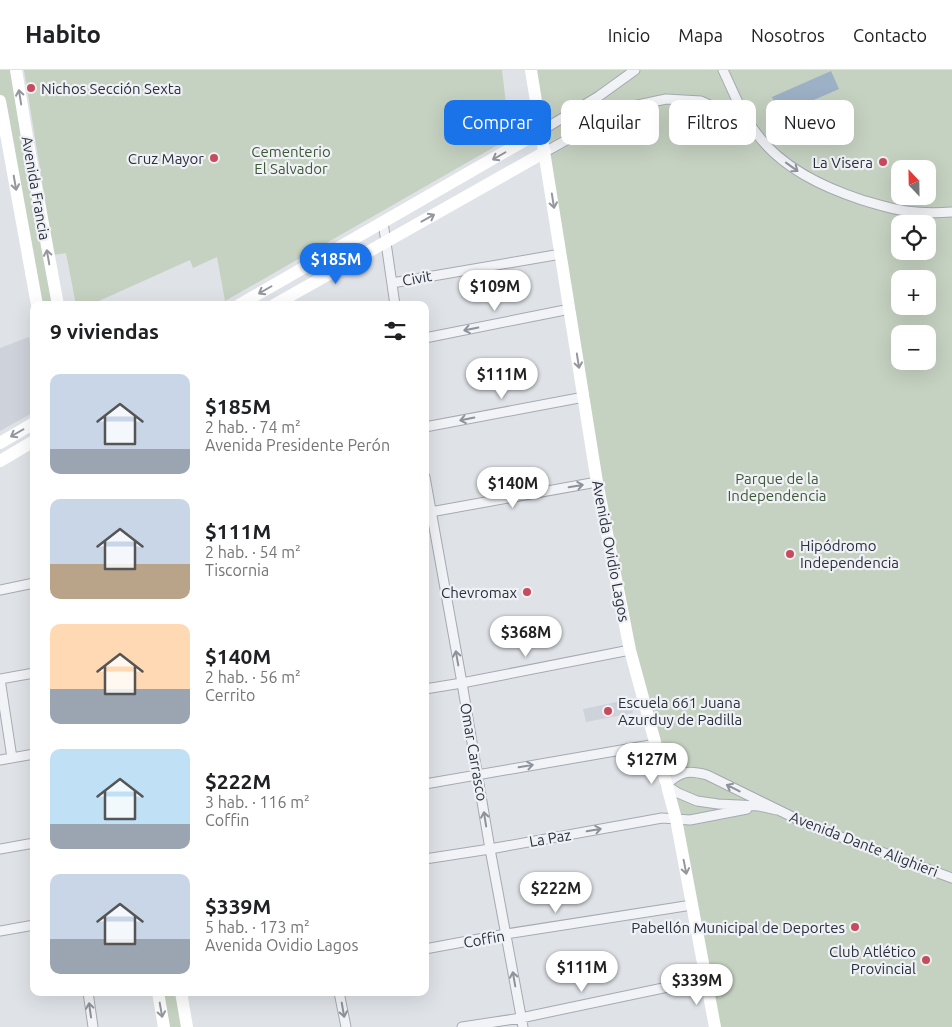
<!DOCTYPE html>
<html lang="es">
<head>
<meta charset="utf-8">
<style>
	body { margin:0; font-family:Ubuntu,sans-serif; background:#f2f2f2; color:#202124; height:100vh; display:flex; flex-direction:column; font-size:19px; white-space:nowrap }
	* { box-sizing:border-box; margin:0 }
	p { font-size:16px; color:#757577 }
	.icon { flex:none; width:28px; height:28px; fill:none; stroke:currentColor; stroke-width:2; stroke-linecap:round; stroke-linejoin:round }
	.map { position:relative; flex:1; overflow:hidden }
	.panel { position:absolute; left:30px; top:231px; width:399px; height:695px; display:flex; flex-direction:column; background:#fff; border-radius:10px; box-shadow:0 5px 20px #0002 }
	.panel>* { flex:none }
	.banner { position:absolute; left:444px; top:30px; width:432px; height:45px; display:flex; gap:10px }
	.needle { width:32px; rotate:338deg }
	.controls { position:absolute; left:891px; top:90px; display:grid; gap:10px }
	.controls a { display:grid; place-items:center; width:45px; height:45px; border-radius:10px; background:#fff; box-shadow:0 5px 20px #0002; font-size:25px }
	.price { position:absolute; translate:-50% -42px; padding:0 11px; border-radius:18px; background:#fff; color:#222; font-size:16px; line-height:32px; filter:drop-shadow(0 1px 2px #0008) }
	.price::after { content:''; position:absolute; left:50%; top:30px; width:15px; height:11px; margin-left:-8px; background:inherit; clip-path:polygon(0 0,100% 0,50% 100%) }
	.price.selected { background:#1a73e8; color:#fff }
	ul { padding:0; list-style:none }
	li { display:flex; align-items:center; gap:15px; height:125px; padding:0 20px }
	li span { display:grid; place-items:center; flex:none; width:140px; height:100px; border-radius:10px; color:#555 }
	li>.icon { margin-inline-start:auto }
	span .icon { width:60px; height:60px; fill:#fffc; stroke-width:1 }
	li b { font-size:21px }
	h2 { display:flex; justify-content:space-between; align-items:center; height:60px; padding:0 20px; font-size:21px }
	.tag { padding:0 18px; border-radius:10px; background:#fff; box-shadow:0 5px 20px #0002; font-size:18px; line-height:45px }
	.tag.selected { background:#1a73e8; color:#fff }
	header { display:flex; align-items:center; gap:30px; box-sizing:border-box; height:70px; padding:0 25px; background:#fff; border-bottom:1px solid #e0e0e0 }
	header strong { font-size:24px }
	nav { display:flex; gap:28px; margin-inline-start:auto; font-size:18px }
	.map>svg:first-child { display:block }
	.built { fill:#ced2da }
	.green { fill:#c5d1c1; fill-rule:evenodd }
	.water { fill:#9cb0c6 }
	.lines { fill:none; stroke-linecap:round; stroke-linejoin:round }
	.minor-casing { stroke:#a5aab2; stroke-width:11 }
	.minor { stroke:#f2f3f6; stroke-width:9 }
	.secondary { stroke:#fff; stroke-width:12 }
	.oneway { stroke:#94989e }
	.oneway2 { stroke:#8e929a }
	.poi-dot { fill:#c64b5c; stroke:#eff1f5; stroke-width:2 }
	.labels { text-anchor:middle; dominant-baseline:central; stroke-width:4.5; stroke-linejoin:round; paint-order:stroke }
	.poi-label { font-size:15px; fill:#29303e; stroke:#eff1f5; text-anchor:end }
	.park-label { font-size:15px; fill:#3d5937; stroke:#eff1f5 }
	.street-label { font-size:15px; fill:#29303e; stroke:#eff1f5 }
</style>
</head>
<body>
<header>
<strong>Habito</strong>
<nav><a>Inicio</a><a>Mapa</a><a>Nosotros</a><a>Contacto</a></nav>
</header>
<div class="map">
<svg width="952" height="957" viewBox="0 0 952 957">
	<rect width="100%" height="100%" fill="#dfe3e8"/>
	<path class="built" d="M 29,267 L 34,300 L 34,342 L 0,361 L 0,278 Z
		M 631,629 L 633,643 L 586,652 L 583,639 Z"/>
	<path class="green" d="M 0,0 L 16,0 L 58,235 L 37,235 L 0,31 Z
		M 24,0 L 502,0 L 510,68 L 225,231 L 217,187 L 193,198 L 190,190 L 90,235 L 76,235 L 66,183 L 54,185 Z
		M 531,0 L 952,0 L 952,957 L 715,957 L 676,749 L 630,580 ZM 900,99 L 928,99 L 928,126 L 900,126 ZM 900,154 L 928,154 L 928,181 L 900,181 ZM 900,209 L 928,209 L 928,236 L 900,236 ZM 900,264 L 928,264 L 928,291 L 900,291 Z
		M 158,923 L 181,923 L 187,957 L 164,957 Z"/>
	<path class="water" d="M 831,1 L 839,19 L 779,45 L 772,27 Z"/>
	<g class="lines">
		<defs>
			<path id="minor" d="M 723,0 C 733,21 742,45 757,64 C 782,98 823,117 862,130 C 876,134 891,139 906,141 C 921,143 937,143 952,142
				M 541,61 L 599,26 L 635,0
				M 545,82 L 608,47 L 633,36 L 666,29 L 701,31 L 716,38 L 731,46 L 754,62
				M 383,152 L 395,235
				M 392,213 L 561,184
				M 425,268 L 570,239
				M 425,357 L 584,327
				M 425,407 L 462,613 L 490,779 L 523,957
				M 425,443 L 597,412
				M 0,520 L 34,513
				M 0,609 L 12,688
				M 0,609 L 34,603
				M 425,619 L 462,613 L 630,580
				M 0,690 L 34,684
				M 425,714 L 656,674
				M 777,740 L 759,736 L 718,734 L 697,731 L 678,723 L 666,715 C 681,701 688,700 707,705 L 811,756 L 952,808
				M 0,779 L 34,773
				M 425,789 L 490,779 L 662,748 L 690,750 L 747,739
				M 0,861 L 34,855
				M 425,879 L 506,864 L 692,835
				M 88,922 L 93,957
				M 339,922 L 346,957
				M 462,957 L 521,948 L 706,909"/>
		</defs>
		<use href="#minor" class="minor-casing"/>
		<use href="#minor" class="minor"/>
		<path class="secondary" d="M 16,0 L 29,79 L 58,235
			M 531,0 L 597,412 L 630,580 L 676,749 L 715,957
			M 0,31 L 37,235
			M 239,235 L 541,61
			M 274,235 L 545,82
			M 0,373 L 34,353
			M 0,391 L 34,371
			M 158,922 L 164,957
			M 181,922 L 187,957"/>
	</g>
	<defs><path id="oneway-shaft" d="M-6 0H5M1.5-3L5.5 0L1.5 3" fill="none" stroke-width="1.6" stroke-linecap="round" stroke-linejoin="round" transform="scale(1.25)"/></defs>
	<g class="oneway">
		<use href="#oneway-shaft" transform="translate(20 27) rotate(-99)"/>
		<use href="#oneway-shaft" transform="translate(499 86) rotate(150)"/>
		<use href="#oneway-shaft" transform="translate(15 113) rotate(80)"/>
		<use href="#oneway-shaft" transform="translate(553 131) rotate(81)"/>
		<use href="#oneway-shaft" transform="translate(428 148) rotate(-29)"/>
		<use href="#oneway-shaft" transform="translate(48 187) rotate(-100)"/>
		<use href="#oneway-shaft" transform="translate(265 220) rotate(150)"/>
		<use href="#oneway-shaft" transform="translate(578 291) rotate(81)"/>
		<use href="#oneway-shaft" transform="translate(17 363) rotate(150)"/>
		<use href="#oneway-shaft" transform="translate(685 797) rotate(79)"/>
		<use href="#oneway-shaft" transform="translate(161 940) rotate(80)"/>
	</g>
	<g class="oneway2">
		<use href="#oneway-shaft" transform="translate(792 97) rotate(36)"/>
		<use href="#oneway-shaft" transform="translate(471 259) rotate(169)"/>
		<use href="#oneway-shaft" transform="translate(467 349) rotate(169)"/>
		<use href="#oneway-shaft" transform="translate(576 416) rotate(-10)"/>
		<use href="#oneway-shaft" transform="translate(457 588) rotate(-100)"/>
		<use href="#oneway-shaft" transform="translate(526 696) rotate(-10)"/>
		<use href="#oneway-shaft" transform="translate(733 718) rotate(-153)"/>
		<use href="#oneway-shaft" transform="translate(485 749) rotate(-99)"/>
		<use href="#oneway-shaft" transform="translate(594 760) rotate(-10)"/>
		<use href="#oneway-shaft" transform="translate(514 909) rotate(-100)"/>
		<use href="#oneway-shaft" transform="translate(90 940) rotate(-98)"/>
		<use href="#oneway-shaft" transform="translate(343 940) rotate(80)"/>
	</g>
	<g class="poi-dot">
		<circle cx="31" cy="18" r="5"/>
		<circle cx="214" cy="88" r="5"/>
		<circle cx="883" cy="92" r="5"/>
		<circle cx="790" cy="484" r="5"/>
		<circle cx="527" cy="522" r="5"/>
		<circle cx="608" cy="641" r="5"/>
		<circle cx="855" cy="857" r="5"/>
		<circle cx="926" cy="890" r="5"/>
	</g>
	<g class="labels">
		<g class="poi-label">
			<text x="41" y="18" text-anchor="start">Nichos Sección Sexta</text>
			<text x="204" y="88">Cruz Mayor</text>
			<text x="873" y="92">La Visera</text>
			<text x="800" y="475" text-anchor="start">Hipódromo<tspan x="800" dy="17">Independencia</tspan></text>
			<text x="517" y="522">Chevromax</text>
			<text x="618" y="632" text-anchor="start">Escuela 661 Juana<tspan x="618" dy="17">Azurduy de Padilla</tspan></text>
			<text x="845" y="857">Pabellón Municipal de Deportes</text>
			<text x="916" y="881">Club Atlético<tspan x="916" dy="17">Provincial</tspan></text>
		</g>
		<g class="park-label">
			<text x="291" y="81">Cementerio<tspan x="291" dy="17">El Salvador</tspan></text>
			<text x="777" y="408">Parque de la<tspan x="777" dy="17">Independencia</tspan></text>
		</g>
		<g class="street-label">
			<text transform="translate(36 118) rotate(80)">Avenida Francia</text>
			<text transform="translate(417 208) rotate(-10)">Civit</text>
			<text transform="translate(611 481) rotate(79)">Avenida Ovidio Lagos</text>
			<text transform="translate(474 682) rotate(80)">Omar Carrasco</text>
			<text transform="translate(550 768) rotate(-10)">La Paz</text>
			<text transform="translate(864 774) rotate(21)">Avenida Dante Alighieri</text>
			<text transform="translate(484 869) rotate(-10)">Coffin</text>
		</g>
	</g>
</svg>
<div class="controls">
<a><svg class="needle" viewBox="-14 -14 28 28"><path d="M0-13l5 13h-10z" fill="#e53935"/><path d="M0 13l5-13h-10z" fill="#757577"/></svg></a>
<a><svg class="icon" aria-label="locate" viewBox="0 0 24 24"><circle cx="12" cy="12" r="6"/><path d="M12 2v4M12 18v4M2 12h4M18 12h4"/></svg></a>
<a>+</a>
<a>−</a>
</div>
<b class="price selected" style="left:336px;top:215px">$185M</b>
<b class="price" style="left:495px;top:242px">$109M</b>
<b class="price" style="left:502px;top:330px">$111M</b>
<b class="price" style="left:513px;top:439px">$140M</b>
<b class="price" style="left:526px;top:588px">$368M</b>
<b class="price" style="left:652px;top:715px">$127M</b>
<b class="price" style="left:556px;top:844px">$222M</b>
<b class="price" style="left:582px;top:923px">$111M</b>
<b class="price" style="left:697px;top:936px">$339M</b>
<div class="banner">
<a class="tag selected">Comprar</a>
<a class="tag">Alquilar</a>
<a class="tag">Filtros</a>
<a class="tag">Nuevo</a>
</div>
<section class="panel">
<h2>9 viviendas<svg class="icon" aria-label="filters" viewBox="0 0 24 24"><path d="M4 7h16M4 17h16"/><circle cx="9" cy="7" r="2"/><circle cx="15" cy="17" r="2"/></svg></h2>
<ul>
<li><span style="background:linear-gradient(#c9d6e8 75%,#9aa5b1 0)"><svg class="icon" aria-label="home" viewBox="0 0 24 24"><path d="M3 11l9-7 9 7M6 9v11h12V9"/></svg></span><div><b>$185M</b><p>2 hab. · 74 m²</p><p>Avenida Presidente Perón</p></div></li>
<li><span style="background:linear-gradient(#c9d6e8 65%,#b9a48a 0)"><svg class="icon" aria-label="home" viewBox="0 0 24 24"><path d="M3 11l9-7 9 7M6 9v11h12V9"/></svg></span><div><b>$111M</b><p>2 hab. · 54 m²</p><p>Tiscornia</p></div></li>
<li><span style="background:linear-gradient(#ffd9b3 65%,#9aa5b1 0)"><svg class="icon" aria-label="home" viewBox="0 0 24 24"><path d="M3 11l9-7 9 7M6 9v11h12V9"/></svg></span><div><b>$140M</b><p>2 hab. · 56 m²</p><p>Cerrito</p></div></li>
<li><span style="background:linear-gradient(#bfe0f5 75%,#9aa5b1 0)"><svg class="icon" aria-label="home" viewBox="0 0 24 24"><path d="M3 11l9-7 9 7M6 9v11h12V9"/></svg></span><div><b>$222M</b><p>3 hab. · 116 m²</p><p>Coffin</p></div></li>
<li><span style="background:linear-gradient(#c9d6e8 65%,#9aa5b1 0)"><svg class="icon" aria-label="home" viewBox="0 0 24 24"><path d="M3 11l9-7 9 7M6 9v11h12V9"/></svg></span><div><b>$339M</b><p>5 hab. · 173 m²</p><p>Avenida Ovidio Lagos</p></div></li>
</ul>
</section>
</div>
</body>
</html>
